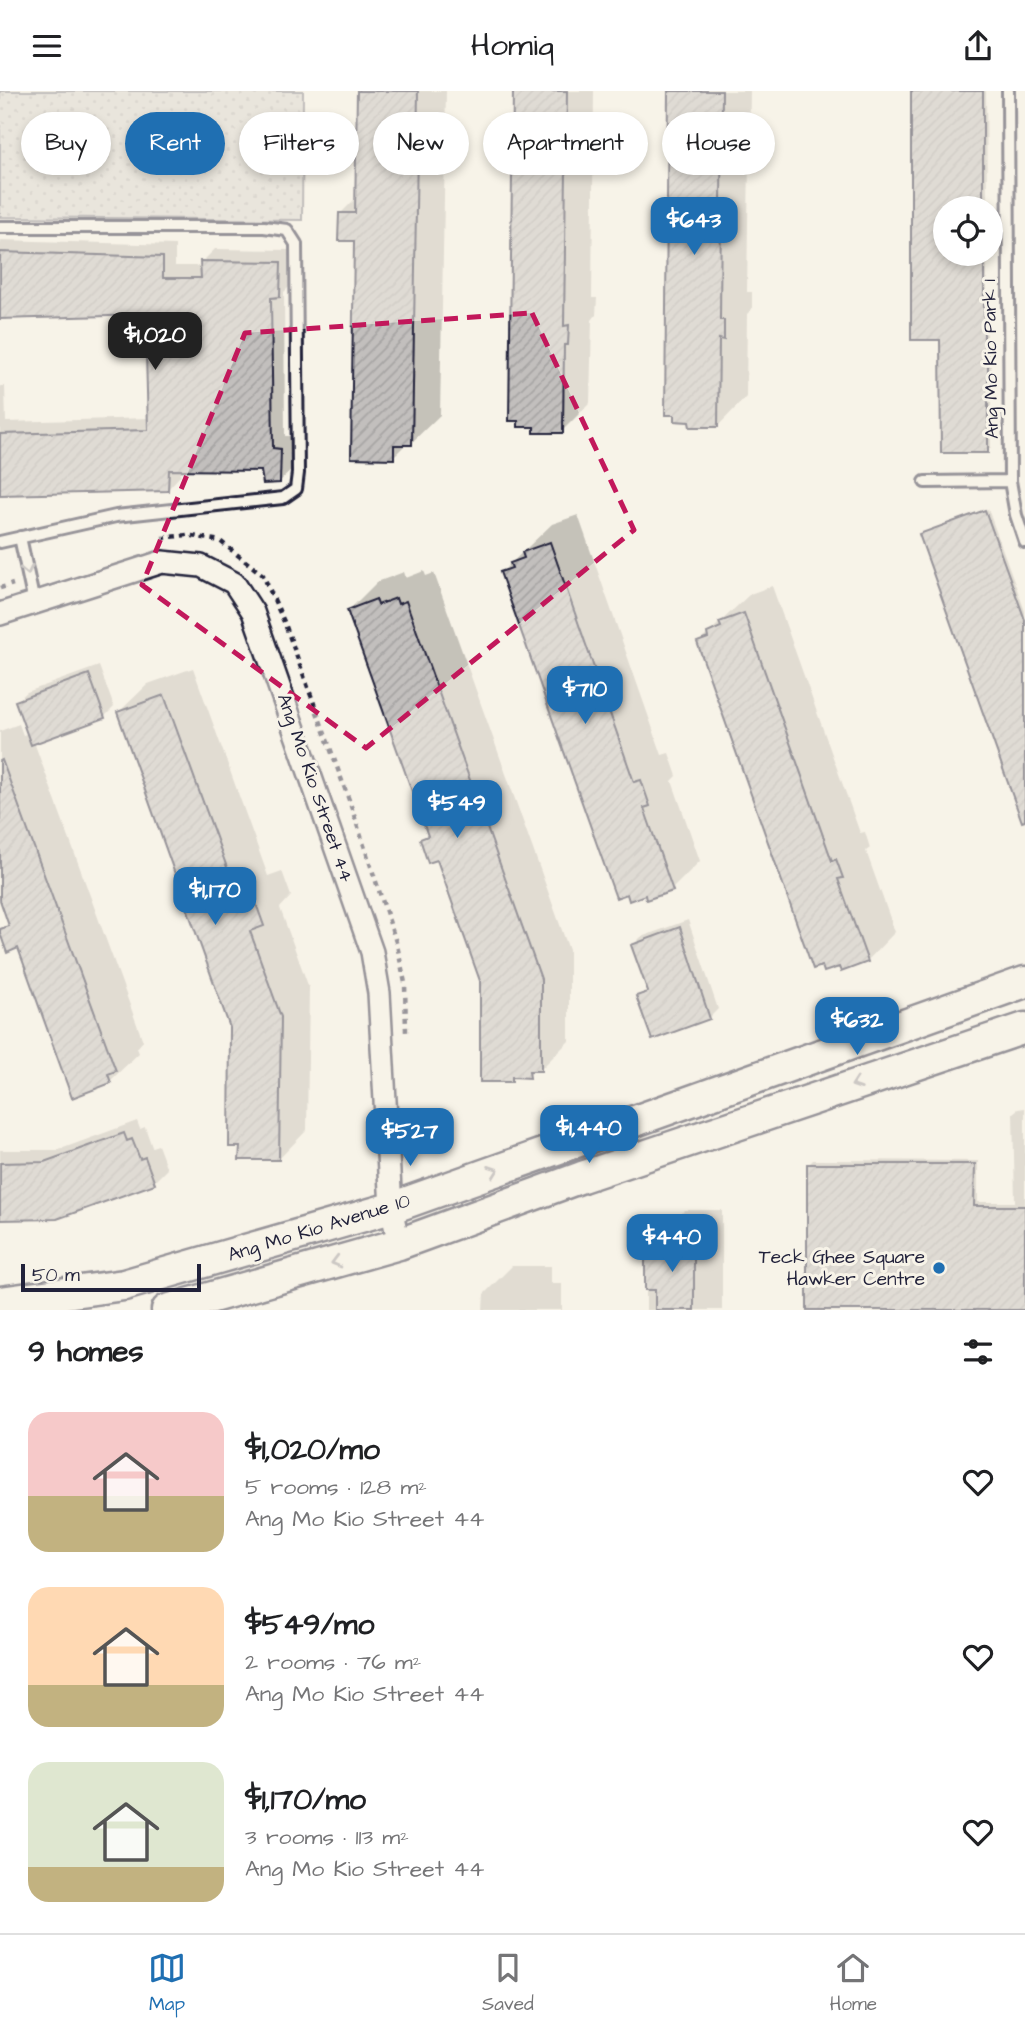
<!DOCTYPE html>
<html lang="en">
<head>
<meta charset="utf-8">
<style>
	body { margin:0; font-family:"Architects Daughter",sans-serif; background:#f6f6f6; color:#202124; height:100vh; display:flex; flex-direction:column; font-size:26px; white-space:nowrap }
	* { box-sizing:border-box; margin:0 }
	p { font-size:23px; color:#757577 }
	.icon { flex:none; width:38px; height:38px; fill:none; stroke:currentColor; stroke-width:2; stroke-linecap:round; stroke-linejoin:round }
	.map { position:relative; height:1219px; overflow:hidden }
	.drawer { display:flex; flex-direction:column; background:#fff; flex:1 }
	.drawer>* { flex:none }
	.top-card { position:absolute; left:21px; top:21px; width:984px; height:63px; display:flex; gap:14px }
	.tools { position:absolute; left:933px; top:105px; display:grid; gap:14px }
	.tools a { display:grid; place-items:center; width:70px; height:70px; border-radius:50%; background:#fff; box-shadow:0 4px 10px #0003; font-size:35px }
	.scale { position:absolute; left:21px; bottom:18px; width:180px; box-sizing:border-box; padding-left:7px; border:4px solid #22223b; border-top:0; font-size:19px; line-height:24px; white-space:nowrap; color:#22223b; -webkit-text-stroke:5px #f7f3e8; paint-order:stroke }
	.price { position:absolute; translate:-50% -60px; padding:0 16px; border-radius:14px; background:#1f6fb2; color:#fff; font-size:23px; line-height:46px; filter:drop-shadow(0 2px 4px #0008) }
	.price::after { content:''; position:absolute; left:50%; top:42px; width:21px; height:16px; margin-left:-10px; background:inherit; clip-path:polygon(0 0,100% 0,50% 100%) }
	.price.on { background:#222; color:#fff }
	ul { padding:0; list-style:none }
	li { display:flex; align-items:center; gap:21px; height:175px; padding:0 28px }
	li span { display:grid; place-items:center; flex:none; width:196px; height:140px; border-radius:21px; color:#555 }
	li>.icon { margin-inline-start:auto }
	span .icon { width:84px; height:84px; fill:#fffc; stroke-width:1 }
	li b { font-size:30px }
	h2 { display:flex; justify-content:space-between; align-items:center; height:84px; padding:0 28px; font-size:30px }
	.pill { padding:0 24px; border-radius:32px; background:#fff; box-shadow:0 4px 10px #0003; font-size:24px; line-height:63px }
	.pill.on { background:#1f6fb2; color:#fff }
	header { display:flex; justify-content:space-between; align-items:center; height:91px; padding:0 28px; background:#fff; font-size:32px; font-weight:600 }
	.menu { display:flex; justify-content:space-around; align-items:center; height:98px; border-top:2px solid #e0e0e0; background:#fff; font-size:19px; color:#757577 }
	.menu a { display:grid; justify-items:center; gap:4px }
	.menu .on { color:#1f6fb2 }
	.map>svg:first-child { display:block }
	.grass { fill:url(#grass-dots); stroke:#7d7c85; stroke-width:2 }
	.shadow { fill:#0003 }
	.building { fill:url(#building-hatch); stroke:#22223b; stroke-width:2 }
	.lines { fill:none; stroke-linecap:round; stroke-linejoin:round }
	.service-casing { stroke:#22223b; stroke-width:16 }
	.minor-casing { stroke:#22223b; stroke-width:26 }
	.secondary-casing { stroke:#22223b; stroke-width:35 }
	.path { stroke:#22223b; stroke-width:4.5; stroke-dasharray:5 5; stroke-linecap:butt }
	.service { stroke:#f7f3e8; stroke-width:10 }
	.minor { stroke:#f7f3e8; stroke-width:21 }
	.secondary { stroke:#f7f3e8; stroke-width:30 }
	.oneway { stroke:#97959a }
	.marked { fill:none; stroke:#c2185b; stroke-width:5; stroke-dasharray:14 9; stroke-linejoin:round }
	.poi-dot { fill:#1f6fb2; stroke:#f7f3e8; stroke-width:2.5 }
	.labels { text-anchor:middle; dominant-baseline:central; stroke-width:6; stroke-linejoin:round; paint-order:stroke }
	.street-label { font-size:19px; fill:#22223b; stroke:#f7f3e8 }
	.poi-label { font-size:19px; fill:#22223b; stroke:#f7f3e8; text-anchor:end }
</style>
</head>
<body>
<header><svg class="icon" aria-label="menu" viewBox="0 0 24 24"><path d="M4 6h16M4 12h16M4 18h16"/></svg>Homiq<svg class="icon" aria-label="share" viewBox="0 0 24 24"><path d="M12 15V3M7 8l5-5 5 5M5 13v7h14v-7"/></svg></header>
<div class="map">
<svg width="1025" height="1219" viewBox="0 0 1025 1219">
	<defs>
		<pattern id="grass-dots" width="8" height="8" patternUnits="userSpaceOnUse" patternTransform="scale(1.75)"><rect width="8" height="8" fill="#d8d5cf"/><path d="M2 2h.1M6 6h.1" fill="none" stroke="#b9b7b3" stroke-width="1.8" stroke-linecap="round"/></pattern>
		<pattern id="building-hatch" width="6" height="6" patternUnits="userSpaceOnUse" patternTransform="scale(1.75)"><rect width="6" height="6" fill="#c2bfbd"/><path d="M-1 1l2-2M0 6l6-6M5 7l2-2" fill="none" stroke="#a6a4a3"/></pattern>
	</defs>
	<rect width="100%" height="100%" fill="#f7f3e8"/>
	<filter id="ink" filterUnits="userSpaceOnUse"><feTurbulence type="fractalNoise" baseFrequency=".0143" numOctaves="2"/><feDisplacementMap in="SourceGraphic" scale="14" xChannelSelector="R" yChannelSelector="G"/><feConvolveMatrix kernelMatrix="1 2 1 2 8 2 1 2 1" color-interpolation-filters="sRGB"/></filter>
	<g filter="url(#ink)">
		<path class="grass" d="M 0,0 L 303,0 L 302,129 L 0,126 Z"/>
		<path class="shadow" d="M 359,0 L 446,0 L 440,324 L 411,352 L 407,352 L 393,366 L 356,149 L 340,123 L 357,106 Z
			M 515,0 L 594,0 L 592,207 L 597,207 L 596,224 L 592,229 L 590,312 L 562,340 Z
			M 670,0 L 750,0 L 747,201 L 752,201 L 752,218 L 747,223 L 746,306 L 718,335 Z
			M 913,0 L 986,0 L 987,117 L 945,117 L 945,163 L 987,163 L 987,260 L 991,260 L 991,356 L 987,360 L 942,247 Z
			M 0,149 L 175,154 L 175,175 L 202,175 L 202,171 L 215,158 L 293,159 L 293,192 L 284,201 L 285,345 L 293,345 L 293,378 L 280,390 L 262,378 L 181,377 L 180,385 L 168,398 L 0,402 L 0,295 L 5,295 L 6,331 L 150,327 L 146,222 L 0,226 Z
			M 988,418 L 1025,520 L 1025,732 L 921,444 Z
			M 578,424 L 662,664 L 669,662 L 677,685 L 672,690 L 700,770 L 672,798 L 502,481 L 552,433 Z
			M 424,480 L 426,485 L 434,482 L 569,859 L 569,950 L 541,978 L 535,978 L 529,985 L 515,985 L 511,989 L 482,890 L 438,767 L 422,749 L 428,742 L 349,519 L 377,491 L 404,481 L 406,487 Z
			M 772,495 L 860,742 L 865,741 L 870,757 L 866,760 L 895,841 L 867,870 L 699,551 L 750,503 Z
			M 99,575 L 114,616 L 104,626 L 34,651 L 143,950 L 137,957 L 139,962 L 110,990 L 19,855 L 1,839 L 10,830 L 0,804 L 0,640 L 19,633 L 23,644 L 29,642 L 17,610 L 27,601 Z
			M 193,577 L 268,785 L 282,780 L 291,805 L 280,817 L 309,897 L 307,1039 L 279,1068 L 119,621 L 148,593 Z
			M 688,829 L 718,918 L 709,927 L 638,906 L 648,897 L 633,854 L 641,846 Z
			M 1025,1017 L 1025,1219 L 809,1219 L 809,1073 L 813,1069 L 978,1070 L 978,1111 L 1015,1111 L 1013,1022 L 1018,1018 Z
			M 137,1030 L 140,1038 L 145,1036 L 152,1056 L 158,1054 L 167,1078 L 154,1091 L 0,1127 L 0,1059 L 58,1059 Z
			M 685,1119 L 722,1119 L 722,1219 L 646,1219 L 646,1162 L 656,1152 L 656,1148 Z
			M 512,1175 L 551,1175 L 551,1192 L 562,1192 L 562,1219 L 483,1219 L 484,1203 Z"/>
		<path class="building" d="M 357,0 L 418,0 L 412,354 L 394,354 L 394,368 L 351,367 L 354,150 L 338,150 L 339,122 L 355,122 Z
			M 513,0 L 567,0 L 564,235 L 569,234 L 568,254 L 564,254 L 563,342 L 534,342 L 534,336 L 518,336 L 518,330 L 509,330 Z
			M 668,0 L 722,0 L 720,229 L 724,229 L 724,249 L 719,248 L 718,336 L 690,336 L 689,331 L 674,330 L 674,324 L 665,324 Z
			M 911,0 L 983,0 L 983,117 L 945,117 L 945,163 L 984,163 L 984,263 L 988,263 L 988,362 L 941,362 L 940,249 L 911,249 Z
			M 0,161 L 163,166 L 163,187 L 201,187 L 200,170 L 281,171 L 280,206 L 271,207 L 273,357 L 281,358 L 280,392 L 263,393 L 261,380 L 169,379 L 168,400 L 0,404 L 0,343 L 148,339 L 145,224 L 0,228 Z
			M 985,419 L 1025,529 L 1025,730 L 1022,731 L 919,443 Z
			M 550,451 L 634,691 L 641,689 L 650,715 L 644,717 L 673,800 L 646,809 L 645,804 L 629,810 L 627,803 L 616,807 L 500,481 L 512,477 L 510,472 L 524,467 L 522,461 Z
			M 396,507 L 398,513 L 406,510 L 541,888 L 541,980 L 529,980 L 530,987 L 512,986 L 512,991 L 480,991 L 480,890 L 437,769 L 428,772 L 420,748 L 428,745 L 347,519 L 376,508 L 378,514 Z
			M 744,522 L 832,770 L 836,768 L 843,787 L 838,788 L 868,871 L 841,881 L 839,876 L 824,881 L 822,875 L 813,878 L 697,551 L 708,547 L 707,542 L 721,536 L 719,531 Z
			M 89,583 L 105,627 L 31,654 L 15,610 Z
			M 164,604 L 240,812 L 254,807 L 264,835 L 250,840 L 281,926 L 279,1069 L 239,1069 L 240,1056 L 229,1056 L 230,937 L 117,621 Z
			M 2,669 L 116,980 L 108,983 L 111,992 L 72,1007 L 18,857 L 7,862 L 0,842 L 0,838 L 9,835 L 0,809 L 0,670 Z
			M 680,836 L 710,928 L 652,949 L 636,905 L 648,901 L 631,854 Z
			M 124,1042 L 127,1050 L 132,1048 L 140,1068 L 145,1066 L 155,1093 L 57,1128 L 0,1129 L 0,1072 L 44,1071 Z
			M 807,1073 L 975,1073 L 974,1115 L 1025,1115 L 1025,1219 L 807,1219 Z
			M 655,1147 L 694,1147 L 694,1219 L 655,1219 L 655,1199 L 645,1199 L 645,1161 L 654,1161 Z"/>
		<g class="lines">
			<defs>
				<path id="service" d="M 1008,0 L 1010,390 L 1016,424 L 1025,451
					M 0,136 L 264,136 L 287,139 L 296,153 L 298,382 L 296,398 L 283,407 L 116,425 L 0,451
					M 925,391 L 1010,390
					M 20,446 L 34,512"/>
				<path id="minor" d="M 0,523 L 162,471 L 201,475 L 234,492 L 253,521 L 372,861 L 379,902 L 391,1117 L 399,1153"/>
				<path id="secondary" d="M 0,1211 L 124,1194 L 391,1117 L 1025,891
					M 167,1219 L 399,1153 L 582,1086 L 1025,937"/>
			</defs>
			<use href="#service" class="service-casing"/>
			<use href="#minor" class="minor-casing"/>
			<use href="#secondary" class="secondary-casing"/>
			<path class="path" d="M 162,447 L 187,444 L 220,450 L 263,484 L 285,533 L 349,709 L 397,854 L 405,892 L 406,942
				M 0,497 L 13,493"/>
			<use href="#service" class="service"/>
			<use href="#minor" class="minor"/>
			<use href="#secondary" class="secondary"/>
		</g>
		<defs><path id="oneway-chevron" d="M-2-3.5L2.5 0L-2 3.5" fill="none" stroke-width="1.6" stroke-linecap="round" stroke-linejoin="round" transform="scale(1.75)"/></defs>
		<g class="oneway">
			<use href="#oneway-chevron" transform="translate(27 479) rotate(78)"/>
			<use href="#oneway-chevron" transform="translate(856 993) rotate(161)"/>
			<use href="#oneway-chevron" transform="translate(494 1080) rotate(-20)"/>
			<use href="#oneway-chevron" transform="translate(336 1171) rotate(165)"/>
		</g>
	</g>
	<path d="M0 0H1025V1219H0ZM 532,222 L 634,439 L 366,657 L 142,494 L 245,242 Z" fill="#f7f3e8" fill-opacity=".55" fill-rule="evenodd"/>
	<path class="marked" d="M 532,222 L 634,439 L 366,657 L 142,494 L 245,242 Z"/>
	<circle class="poi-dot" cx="939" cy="1177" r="7"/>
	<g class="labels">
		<g class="street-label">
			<text transform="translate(991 268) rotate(-91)">Ang Mo Kio Park 1</text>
			<text transform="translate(315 697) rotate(71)">Ang Mo Kio Street 44</text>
			<text transform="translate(319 1137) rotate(-17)">Ang Mo Kio Avenue 10</text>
		</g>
		<g class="poi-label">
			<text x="925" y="1166">Teck Ghee Square<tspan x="925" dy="22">Hawker Centre</tspan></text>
		</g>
	</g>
</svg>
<div class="tools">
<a><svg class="icon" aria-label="locate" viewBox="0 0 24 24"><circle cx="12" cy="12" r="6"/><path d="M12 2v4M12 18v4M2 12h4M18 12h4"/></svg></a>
</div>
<div class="scale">50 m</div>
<b class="price" style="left:694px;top:166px">$643</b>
<b class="price on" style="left:155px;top:281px">$1,020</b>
<b class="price" style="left:585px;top:635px">$710</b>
<b class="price" style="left:457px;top:749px">$549</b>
<b class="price" style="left:215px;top:836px">$1,170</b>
<b class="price" style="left:857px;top:966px">$632</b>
<b class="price" style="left:589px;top:1074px">$1,440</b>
<b class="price" style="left:410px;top:1077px">$527</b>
<b class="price" style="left:672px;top:1183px">$440</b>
<div class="top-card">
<a class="pill">Buy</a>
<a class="pill on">Rent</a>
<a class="pill">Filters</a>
<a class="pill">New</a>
<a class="pill">Apartment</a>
<a class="pill">House</a>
</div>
</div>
<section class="drawer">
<h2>9 homes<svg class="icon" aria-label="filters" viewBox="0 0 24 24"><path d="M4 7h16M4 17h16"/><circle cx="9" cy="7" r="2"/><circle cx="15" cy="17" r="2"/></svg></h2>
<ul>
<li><span style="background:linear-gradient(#f6c9c9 60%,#c2b280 0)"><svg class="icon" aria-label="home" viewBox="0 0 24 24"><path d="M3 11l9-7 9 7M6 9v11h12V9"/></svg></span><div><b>$1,020/mo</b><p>5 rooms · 128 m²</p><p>Ang Mo Kio Street 44</p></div><svg class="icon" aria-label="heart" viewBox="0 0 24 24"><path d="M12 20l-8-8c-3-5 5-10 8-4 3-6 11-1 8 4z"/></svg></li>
<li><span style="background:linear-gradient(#ffd9b3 70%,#c2b280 0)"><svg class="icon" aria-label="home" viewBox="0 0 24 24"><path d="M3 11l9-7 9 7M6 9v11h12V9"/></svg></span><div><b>$549/mo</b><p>2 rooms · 76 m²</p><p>Ang Mo Kio Street 44</p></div><svg class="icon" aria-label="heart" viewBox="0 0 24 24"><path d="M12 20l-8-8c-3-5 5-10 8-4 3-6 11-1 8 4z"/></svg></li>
<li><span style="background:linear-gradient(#dfe7d0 75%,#c2b280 0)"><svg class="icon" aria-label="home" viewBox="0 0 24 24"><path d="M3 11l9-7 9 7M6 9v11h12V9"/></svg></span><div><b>$1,170/mo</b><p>3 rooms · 113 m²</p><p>Ang Mo Kio Street 44</p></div><svg class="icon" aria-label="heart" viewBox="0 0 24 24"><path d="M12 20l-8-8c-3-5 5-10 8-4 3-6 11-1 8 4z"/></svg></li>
</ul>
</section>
<nav class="menu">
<a class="on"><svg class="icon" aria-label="map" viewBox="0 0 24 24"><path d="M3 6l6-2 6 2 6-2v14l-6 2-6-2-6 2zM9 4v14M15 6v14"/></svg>Map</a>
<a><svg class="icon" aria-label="saved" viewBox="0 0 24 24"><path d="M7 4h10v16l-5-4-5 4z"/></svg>Saved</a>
<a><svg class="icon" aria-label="home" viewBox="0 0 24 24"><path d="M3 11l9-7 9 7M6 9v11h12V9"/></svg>Home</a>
</nav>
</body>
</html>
